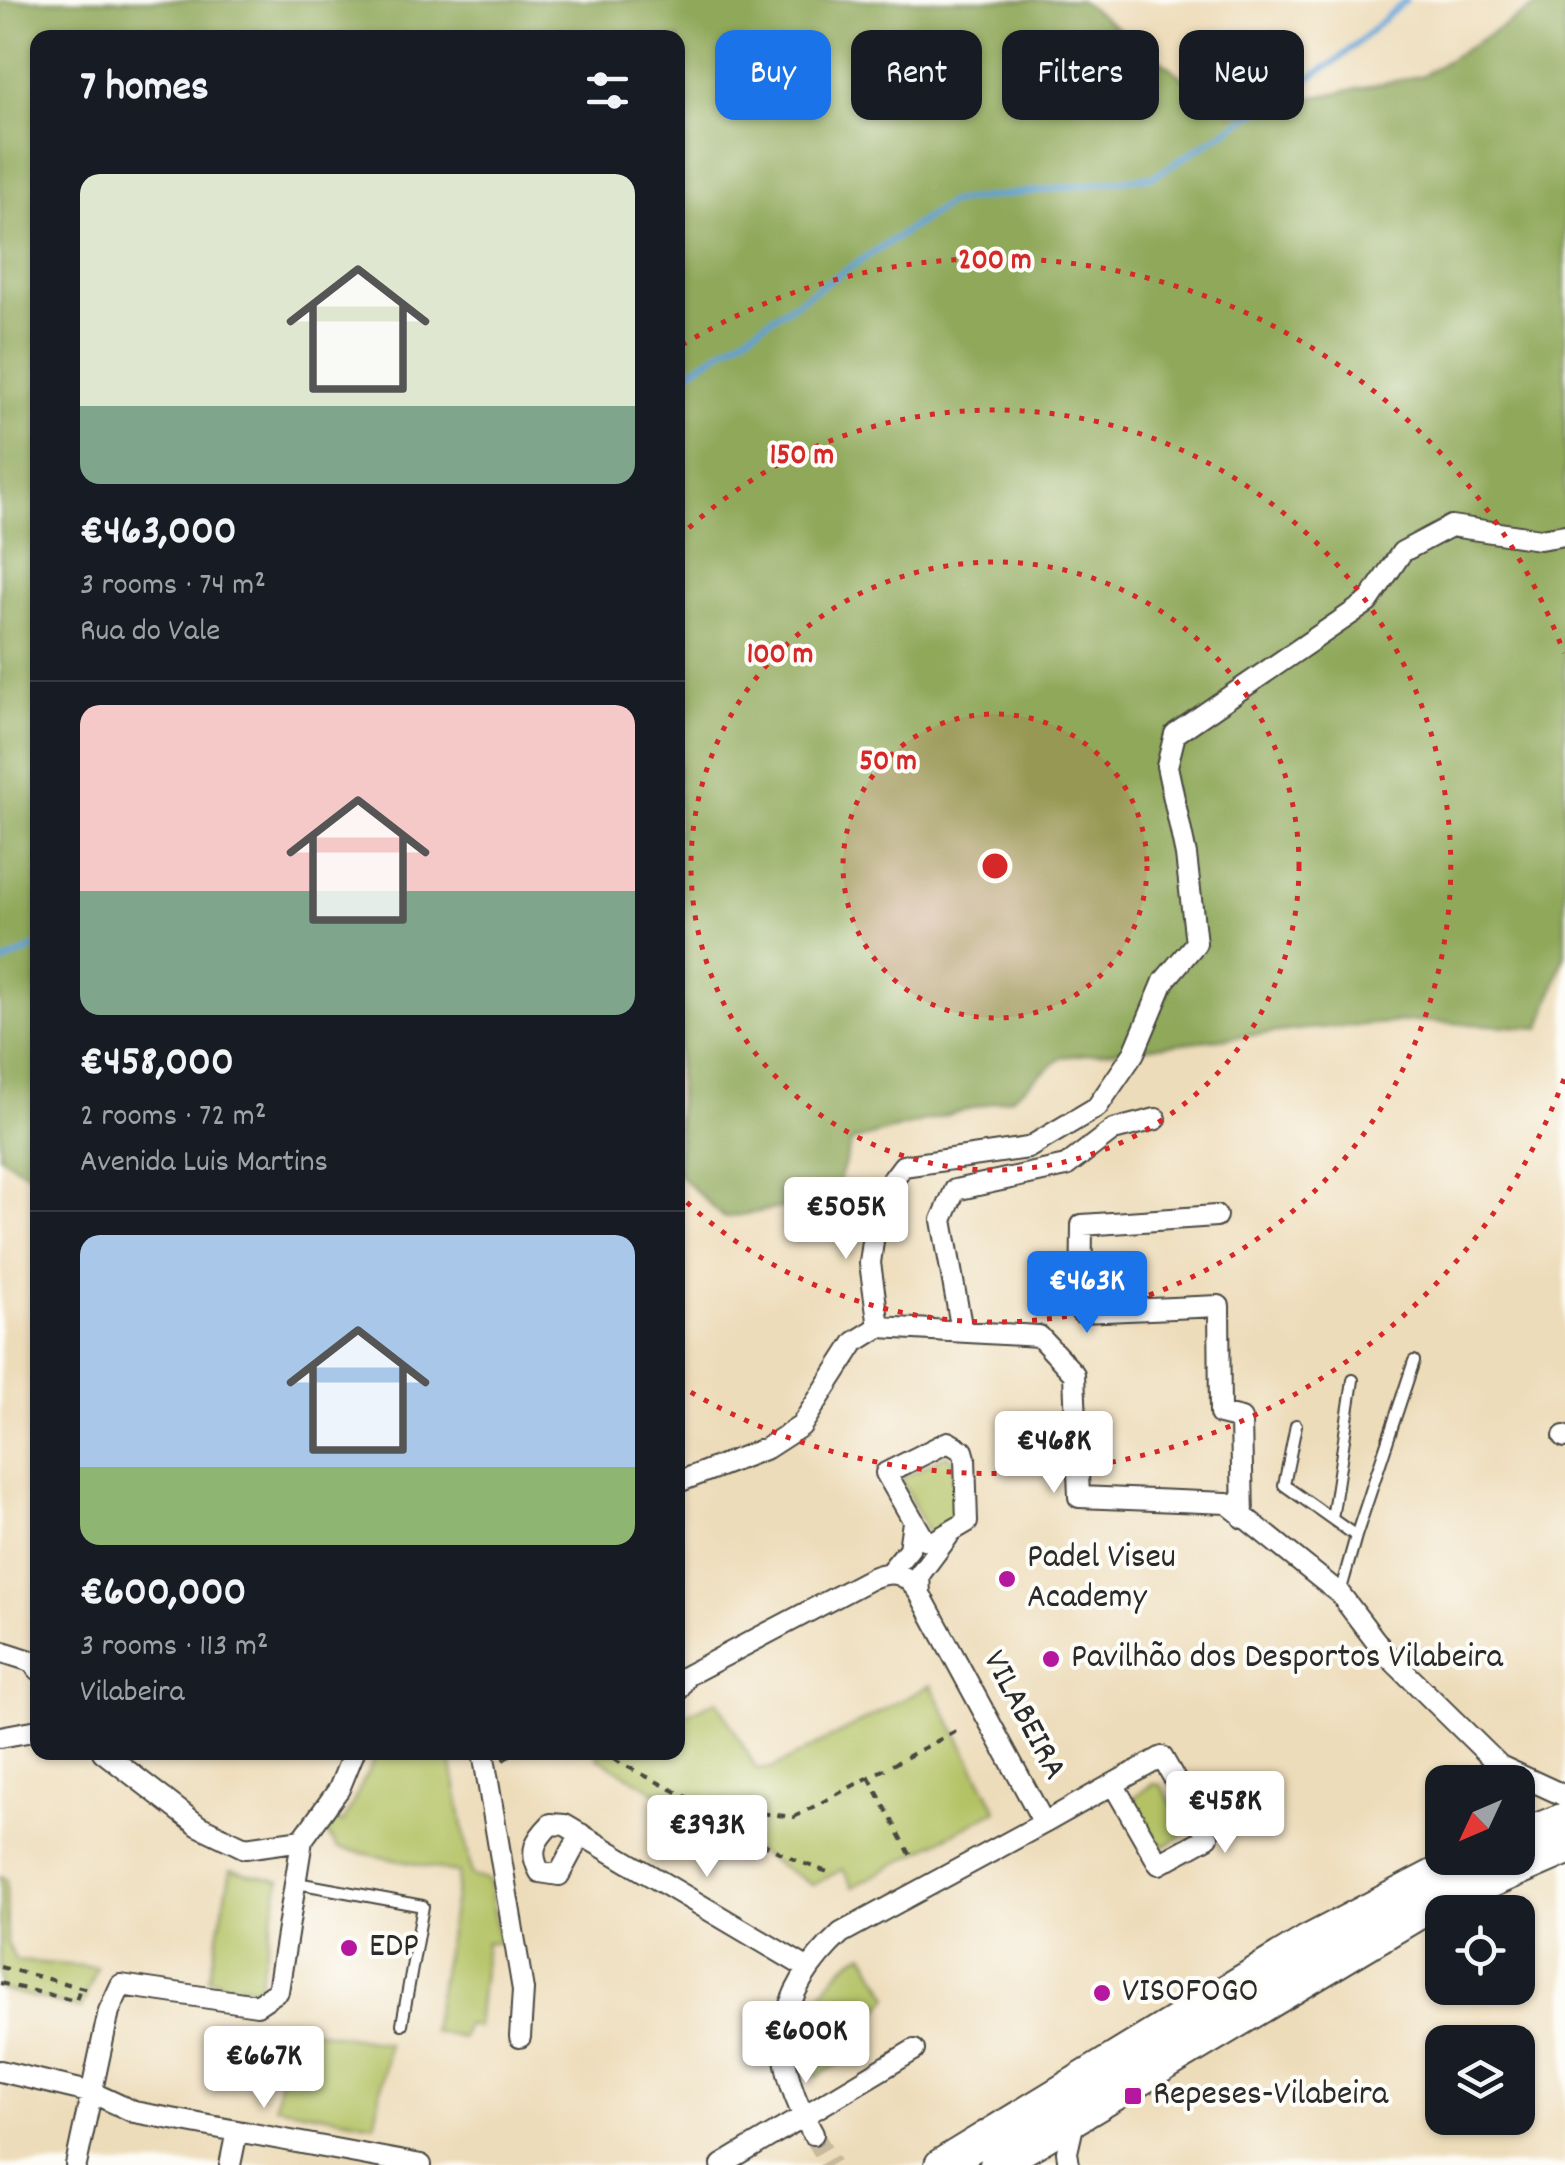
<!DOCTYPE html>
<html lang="en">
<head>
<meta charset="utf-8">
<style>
	body { margin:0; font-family:Dekko,sans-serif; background:#242831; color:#f1f3f6; height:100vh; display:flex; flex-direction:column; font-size:38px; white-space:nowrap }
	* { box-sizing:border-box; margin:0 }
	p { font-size:32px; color:#9ea1a6 }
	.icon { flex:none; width:55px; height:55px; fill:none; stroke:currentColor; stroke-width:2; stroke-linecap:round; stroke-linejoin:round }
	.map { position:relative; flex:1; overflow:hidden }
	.details { position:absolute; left:30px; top:30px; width:655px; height:1730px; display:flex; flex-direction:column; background:#171b24; border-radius:20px; box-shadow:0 2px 8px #0004 }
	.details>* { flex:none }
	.banner { position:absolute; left:715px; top:30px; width:700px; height:90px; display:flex; gap:20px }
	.needle { width:65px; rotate:226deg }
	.tools { position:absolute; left:1425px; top:1765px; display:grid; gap:20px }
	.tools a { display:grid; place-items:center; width:110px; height:110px; border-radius:20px; background:#171b24; box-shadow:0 2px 8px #0004; font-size:50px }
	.price { position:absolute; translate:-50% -85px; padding:0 22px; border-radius:10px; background:#fff; color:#222; font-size:32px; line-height:65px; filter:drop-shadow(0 2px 5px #0008) }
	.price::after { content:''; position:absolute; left:50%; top:60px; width:30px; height:22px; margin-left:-15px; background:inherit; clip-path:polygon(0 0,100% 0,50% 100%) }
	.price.current { background:#1a73e8; color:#fff }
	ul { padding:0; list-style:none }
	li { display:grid; align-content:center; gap:20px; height:530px; padding:0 50px }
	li+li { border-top:2px solid #363941 }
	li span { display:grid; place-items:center; height:310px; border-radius:20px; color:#555 }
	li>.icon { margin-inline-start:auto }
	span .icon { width:180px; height:180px; fill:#fffc; stroke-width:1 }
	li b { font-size:42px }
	h2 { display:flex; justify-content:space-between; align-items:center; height:120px; padding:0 50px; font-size:42px }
	.chip { padding:0 35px; border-radius:20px; background:#171b24; box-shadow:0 2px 8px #0004; font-size:35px; line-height:90px }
	.chip.current { background:#1a73e8; color:#fff }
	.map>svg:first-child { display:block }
	.green { fill:#b4c265; stroke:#707648; stroke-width:2.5 }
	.forest { fill:#8fa85a; stroke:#5d6a42; stroke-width:2.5 }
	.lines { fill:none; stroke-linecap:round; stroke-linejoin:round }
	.stream { stroke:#61a1d4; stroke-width:6 }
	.minor-tunnel { stroke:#c6b99d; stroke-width:20; stroke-dasharray:20 10; stroke-linecap:butt }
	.service-casing { stroke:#484640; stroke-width:14 }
	.minor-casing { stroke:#484640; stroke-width:24 }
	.primary-casing { stroke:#484640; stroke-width:36 }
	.path { stroke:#484640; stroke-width:4; stroke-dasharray:8 8; stroke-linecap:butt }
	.service { stroke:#fff; stroke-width:10 }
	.minor { stroke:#fff; stroke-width:20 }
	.primary { stroke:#fff; stroke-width:32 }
	.ring { fill:none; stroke:#d62828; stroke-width:5; stroke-dasharray:5 10 }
	.poi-dot { fill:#b5179e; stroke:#fdfcf7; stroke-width:4 }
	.labels { text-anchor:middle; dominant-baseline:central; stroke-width:8; stroke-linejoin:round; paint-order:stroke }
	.poi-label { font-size:35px; fill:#2b2b2b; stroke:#fdfcf7; text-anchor:start }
	.street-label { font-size:35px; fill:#2b2b2b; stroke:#fdfcf7 }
	.centre { fill:#d62828; stroke:#fdfcf7; stroke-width:5 }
	.ring-label { font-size:30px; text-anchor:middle; font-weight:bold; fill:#d62828; stroke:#fdfcf7; stroke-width:8; stroke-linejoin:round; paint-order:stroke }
</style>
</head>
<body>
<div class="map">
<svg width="1565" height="2165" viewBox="0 0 1565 2165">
	<rect width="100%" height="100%" fill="#fdfcf7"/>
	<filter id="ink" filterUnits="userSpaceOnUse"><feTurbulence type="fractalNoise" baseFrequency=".01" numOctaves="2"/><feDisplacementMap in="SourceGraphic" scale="20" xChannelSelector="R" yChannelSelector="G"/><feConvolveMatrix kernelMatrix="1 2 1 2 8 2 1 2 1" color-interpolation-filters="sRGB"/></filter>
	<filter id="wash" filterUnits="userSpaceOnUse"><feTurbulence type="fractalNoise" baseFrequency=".0048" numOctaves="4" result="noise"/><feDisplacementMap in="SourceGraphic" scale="40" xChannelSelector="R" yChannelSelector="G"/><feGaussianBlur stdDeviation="2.25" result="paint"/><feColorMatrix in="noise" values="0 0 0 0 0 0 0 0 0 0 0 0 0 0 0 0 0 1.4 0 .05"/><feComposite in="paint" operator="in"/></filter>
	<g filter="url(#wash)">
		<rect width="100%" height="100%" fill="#eddcb9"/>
		<path class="green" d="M 947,1455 L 954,1462 L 956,1518 L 929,1535 L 901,1479 Z
			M 931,1685 L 997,1810 L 853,1887 L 843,1869 L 813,1885 L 597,1757 L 598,1753 L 678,1752 L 678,1718 L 717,1700 L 756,1768 L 771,1769 Z
			M 377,1753 L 450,1753 L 472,1876 L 489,1880 L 499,1943 L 486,1942 L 477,2027 L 466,2024 L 463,2038 L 432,2031 L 459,1873 L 338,1848 L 327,1834 L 335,1820 L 343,1823 Z
			M 1153,1784 L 1161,1785 L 1186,1827 L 1183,1835 L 1165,1846 L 1158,1843 L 1134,1802 L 1135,1796 Z
			M 231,1870 L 280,1880 L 258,1989 L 209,1979 Z
			M 0,1877 L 6,1879 L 7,1944 L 16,1961 L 97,1967 L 81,2009 L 0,1989 Z
			M 864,1953 L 890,1997 L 870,2021 L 859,2053 L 818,2076 L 813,2075 C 798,2031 822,1973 864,1953 Z
			M 289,2026 L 388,2044 L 375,2124 L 275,2106 Z"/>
		<path class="forest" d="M 0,0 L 1080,0 L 1232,114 L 1423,75 L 1546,0 L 1565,0 L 1565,954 L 1541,1028 L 1417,1021 L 1305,1029 L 1062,1057 L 1012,1097 L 852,1141 L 833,1199 L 724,1218 L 678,1174 L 678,38 L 38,38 L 37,1179 L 0,1156 Z"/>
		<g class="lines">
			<path class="stream" d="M 678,379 L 951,202 L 1155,176 L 1339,59 L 1406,0
				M 0,964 L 38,946"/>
		</g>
	</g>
	<g filter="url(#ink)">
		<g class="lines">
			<path class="minor-tunnel" d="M 813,2134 L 831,2165"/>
			<defs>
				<path id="service" d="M 1296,1425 L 1284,1485 L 1356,1536 L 1340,1593
					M 1332,1519 L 1353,1380
					M 1356,1536 L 1414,1361
					M 297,1883 L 423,1906 L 402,2024"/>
				<path id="minor" d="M 1216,1216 L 1082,1225 L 1081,1312 L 1219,1306 L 1220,1414 L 1241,1419 L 1243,1518
					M 879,1327 L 870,1263 L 879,1198 L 903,1166 L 1028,1148 L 1097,1107 L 1134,1053 L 1164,981 L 1196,943 L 1186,855 L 1167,766 L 1175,734 L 1368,602 L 1402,552 L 1451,526 L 1540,539 L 1565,535
					M 962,1331 L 942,1220 L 955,1190 L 1066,1166 L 1113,1130 L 1156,1119
					M 1564,1436 L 1565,1437
					M 948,1442 L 963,1451 L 965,1458 L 967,1522 L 933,1542 L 924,1539 L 886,1473 Z
					M 678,1482 L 767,1448 L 801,1426 L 855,1342 L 879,1327 L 1039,1336 L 1074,1374 L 1079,1497 L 1227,1503 L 1340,1594 L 1384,1652 L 1500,1766
					M 890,1572 L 909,1549 L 913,1522
					M 920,1594 L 919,1575 L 948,1536
					M 0,1651 L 34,1662 L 38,1669
					M 678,1690 L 686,1676 L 872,1578 C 895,1569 906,1573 920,1594 L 1044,1823 L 841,1933 C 773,1996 768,2054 813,2134
					M 0,1737 L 38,1730
					M 103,1752 L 199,1826 L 245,1848 L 302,1840 L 339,1789 L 354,1752
					M 483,1752 L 523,1990 L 520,2037
					M 1505,1782 L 1500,1766 L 1565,1796
					M 1044,1823 L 1113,1784 L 1159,1864 L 1208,1837 L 1162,1757 L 1113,1784
					M 581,1834 L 559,1875 L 540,1872 C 528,1851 536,1839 551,1824 L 565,1825 L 807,1968
					M 0,2071 L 93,2093 L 134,2112 L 421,2165
					M 76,2165 L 109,2011 L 121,1985 L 257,2005 L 278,1991 L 302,1840
					M 230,2165 L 237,2131
					M 722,2165 L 914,2050
					M 1069,2165 L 1067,2152 L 1075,2117"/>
				<path id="primary" d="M 1518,1837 L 1565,1819
					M 941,2165 L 1307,1942 L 1468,1858
					M 996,2165 L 1418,1913 L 1565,1849"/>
			</defs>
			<use href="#service" class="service-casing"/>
			<use href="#minor" class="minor-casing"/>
			<use href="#primary" class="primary-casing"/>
			<path class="path" d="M 599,1752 L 706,1807 L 794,1817 L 956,1731
				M 503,1760 L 516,1752
				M 869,1777 L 911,1856
				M 726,1810 C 750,1843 796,1862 834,1874
				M 0,1967 L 88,1989
				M 0,1983 L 76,2001 L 80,1987"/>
			<use href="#service" class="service"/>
			<use href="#minor" class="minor"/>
			<use href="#primary" class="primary"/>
		</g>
	</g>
	<circle cx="995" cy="866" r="152" fill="#d62828" fill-opacity=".12"/>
	<g class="ring">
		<circle cx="995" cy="866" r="152"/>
		<circle cx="995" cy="866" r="304"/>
		<path d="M678 538A456 456 0 1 1 678 1194"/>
		<path d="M1564 1079A608 608 0 0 1 682 1387M682 345A608 608 0 0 1 1564 653"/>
	</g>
	<g class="poi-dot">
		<circle cx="1007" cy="1579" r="10"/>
		<circle cx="1051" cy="1659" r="10"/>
		<circle cx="349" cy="1948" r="10"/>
		<circle cx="1102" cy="1993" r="10"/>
		<rect x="1123" y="2086" width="20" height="20" rx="5"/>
	</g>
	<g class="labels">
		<g class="poi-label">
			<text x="1027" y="1559">Padel Viseu<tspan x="1027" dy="40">Academy</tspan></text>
			<text x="1071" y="1659">Pavilhão dos Desportos Vilabeira</text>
			<text x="369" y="1948">EDP</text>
			<text x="1122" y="1993">VISOFOGO</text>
			<text x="1153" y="2096">Repeses-Vilabeira</text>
		</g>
		<g class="street-label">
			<text transform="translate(1023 1716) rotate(62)">VILABEIRA</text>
		</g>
	</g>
	<circle cx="995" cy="866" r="15" class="centre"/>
	<g class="ring-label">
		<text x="995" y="268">200 m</text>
		<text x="802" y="463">150 m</text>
		<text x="780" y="662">100 m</text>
		<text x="888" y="769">50 m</text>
	</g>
</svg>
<div class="tools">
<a><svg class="needle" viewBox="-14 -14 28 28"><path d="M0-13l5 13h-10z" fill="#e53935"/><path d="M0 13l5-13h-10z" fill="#9ea1a6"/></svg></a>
<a><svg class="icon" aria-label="locate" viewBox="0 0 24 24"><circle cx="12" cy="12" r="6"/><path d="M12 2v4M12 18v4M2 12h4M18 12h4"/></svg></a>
<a><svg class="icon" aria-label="layers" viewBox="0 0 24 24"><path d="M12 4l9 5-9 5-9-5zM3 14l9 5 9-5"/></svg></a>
</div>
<b class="price" style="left:846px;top:1262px">€505K</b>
<b class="price current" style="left:1087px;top:1336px">€463K</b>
<b class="price" style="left:1054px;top:1496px">€468K</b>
<b class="price" style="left:1225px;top:1856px">€458K</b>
<b class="price" style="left:707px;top:1880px">€393K</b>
<b class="price" style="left:806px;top:2086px">€600K</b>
<b class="price" style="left:264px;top:2111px">€667K</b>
<div class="banner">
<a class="chip current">Buy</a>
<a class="chip">Rent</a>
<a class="chip">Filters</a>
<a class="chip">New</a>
</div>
<section class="details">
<h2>7 homes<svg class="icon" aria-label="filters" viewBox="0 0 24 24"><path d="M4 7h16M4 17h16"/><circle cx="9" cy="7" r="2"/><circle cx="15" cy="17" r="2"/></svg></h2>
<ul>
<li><span style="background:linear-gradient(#dfe7d0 75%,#7fa58c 0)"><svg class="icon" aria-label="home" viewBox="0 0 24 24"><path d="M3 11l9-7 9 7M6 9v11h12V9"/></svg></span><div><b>€463,000</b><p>3 rooms · 74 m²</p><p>Rua do Vale</p></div></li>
<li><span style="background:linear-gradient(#f6c9c9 60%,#7fa58c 0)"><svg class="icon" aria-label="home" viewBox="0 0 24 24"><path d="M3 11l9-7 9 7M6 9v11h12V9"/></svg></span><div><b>€458,000</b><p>2 rooms · 72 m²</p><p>Avenida Luis Martins</p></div></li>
<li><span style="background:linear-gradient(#a9c7e8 75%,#8fb573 0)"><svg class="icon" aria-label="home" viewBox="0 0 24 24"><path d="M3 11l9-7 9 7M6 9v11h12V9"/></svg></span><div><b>€600,000</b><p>3 rooms · 113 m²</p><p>Vilabeira</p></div></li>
</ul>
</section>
</div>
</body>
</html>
